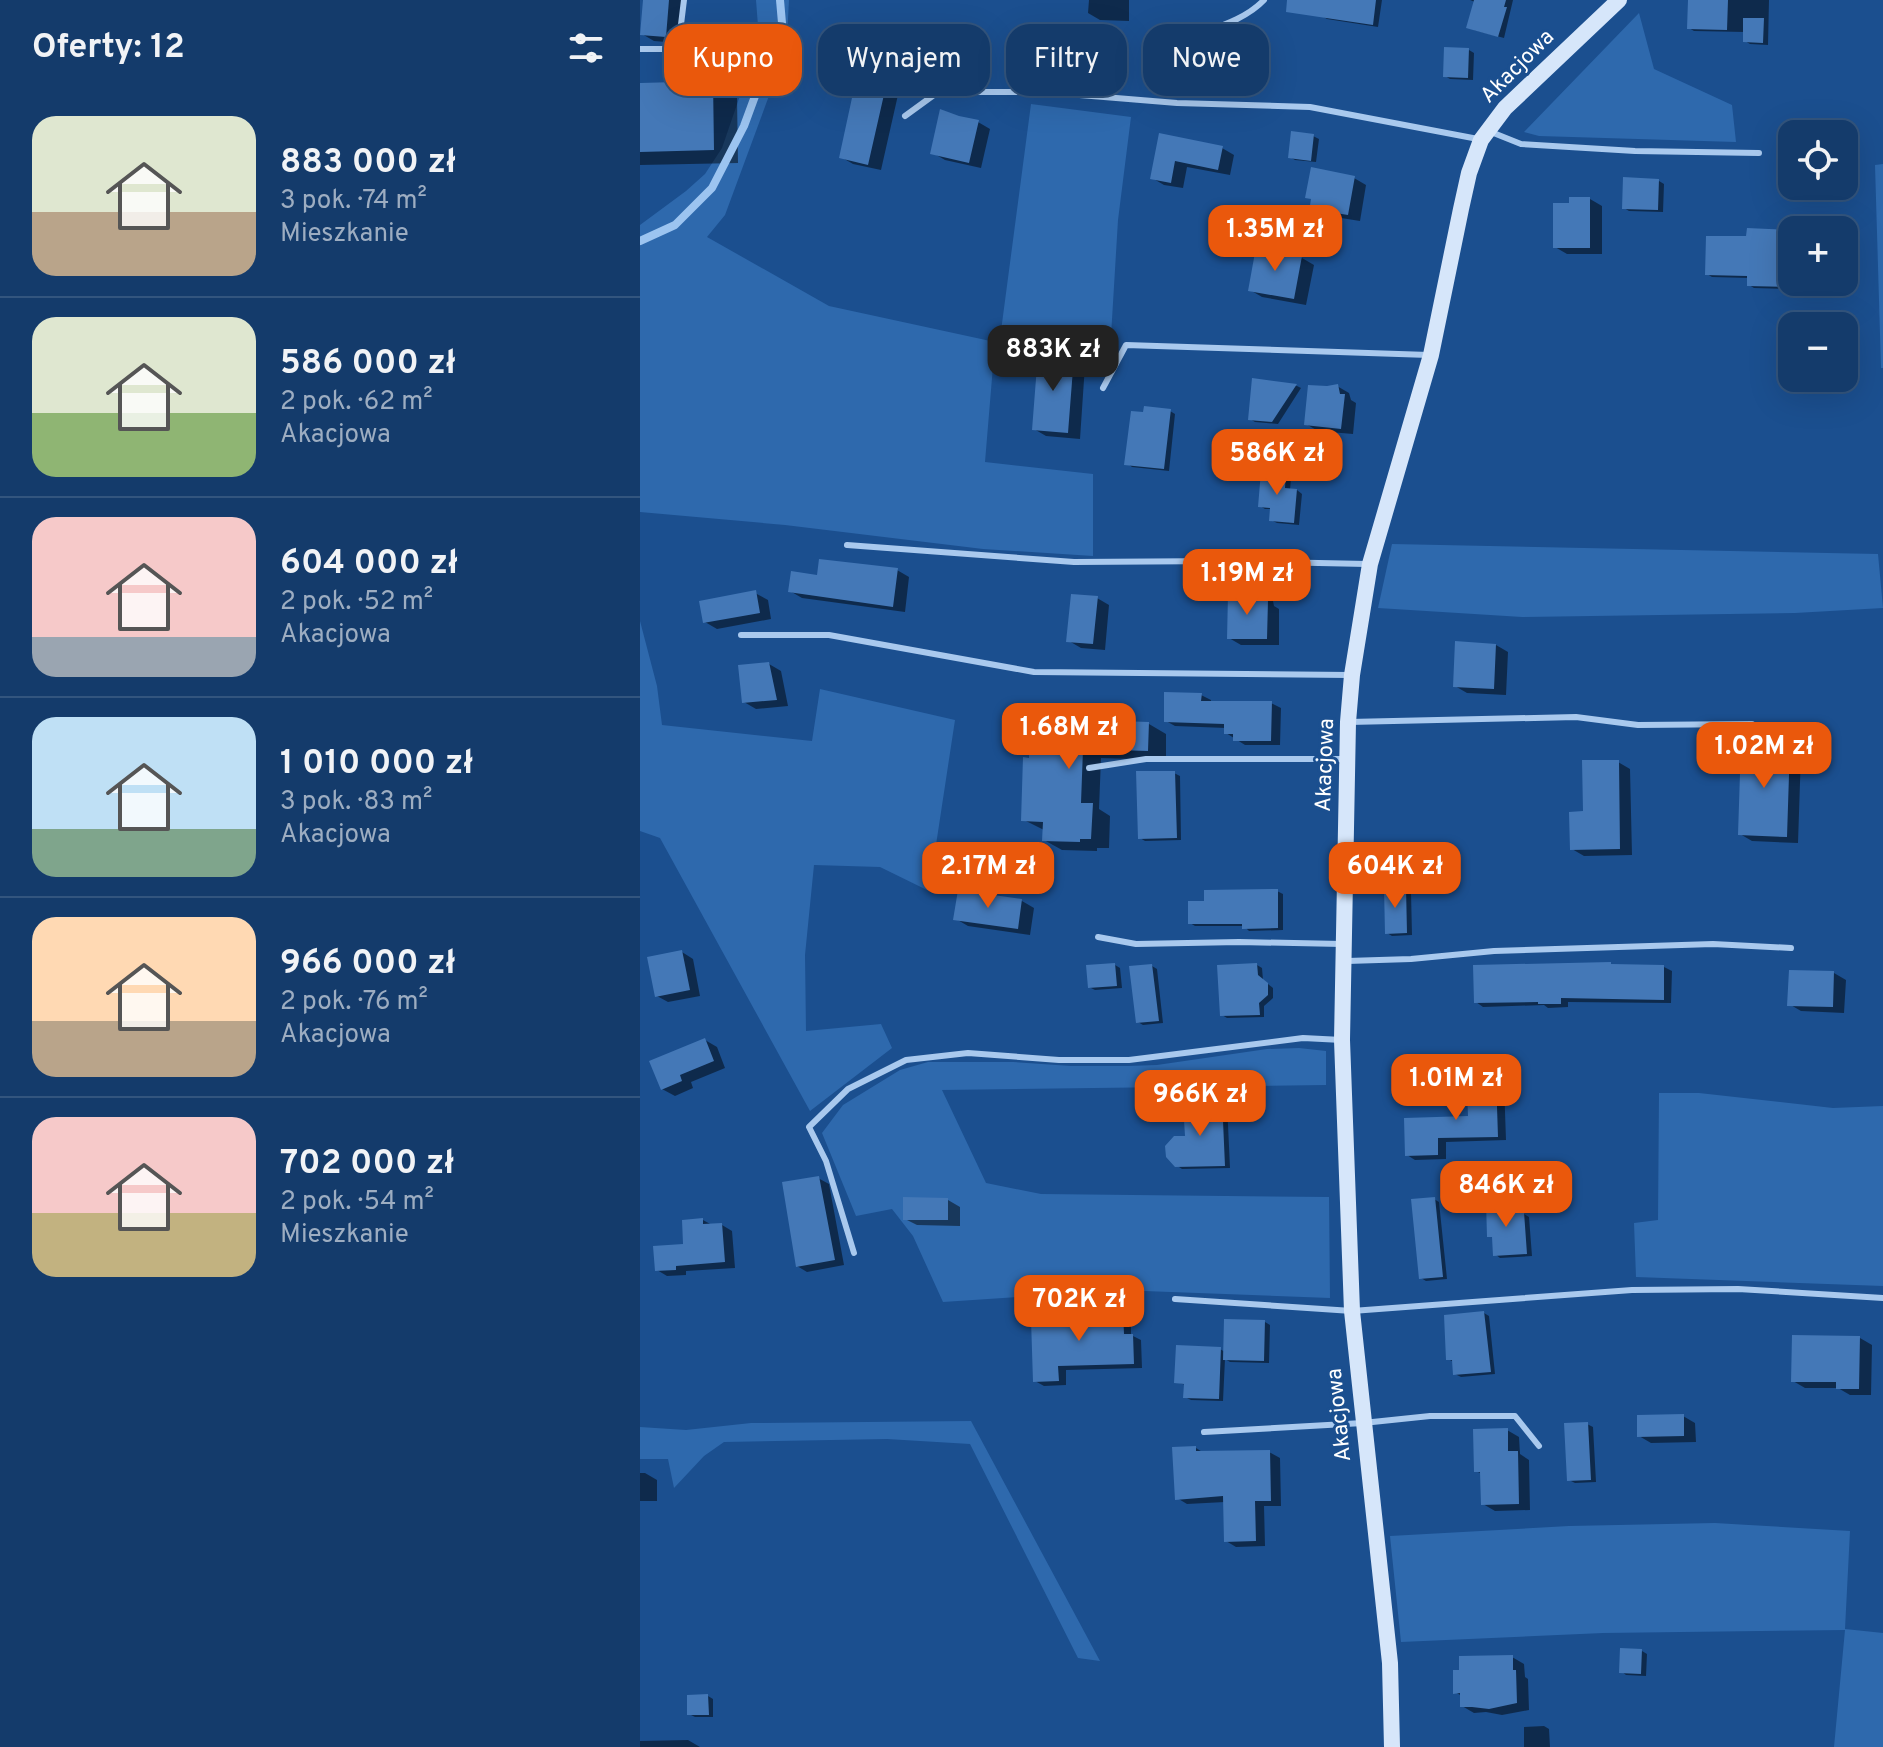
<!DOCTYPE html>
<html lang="pl">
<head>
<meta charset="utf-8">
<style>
	body { margin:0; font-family:Overpass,sans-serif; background:#1d4271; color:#f1f3f6; height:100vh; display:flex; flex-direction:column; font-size:30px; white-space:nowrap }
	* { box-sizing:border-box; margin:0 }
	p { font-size:26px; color:#9dadc1 }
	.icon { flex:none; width:44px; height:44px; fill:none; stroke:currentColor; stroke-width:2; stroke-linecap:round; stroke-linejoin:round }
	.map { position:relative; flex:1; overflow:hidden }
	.panel { display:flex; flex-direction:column; background:#143b6b; width:640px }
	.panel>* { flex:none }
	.top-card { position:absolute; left:24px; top:24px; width:760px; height:72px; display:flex; gap:16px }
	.controls { position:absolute; left:1138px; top:120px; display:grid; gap:16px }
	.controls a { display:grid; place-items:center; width:80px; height:80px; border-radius:16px; background:#143b6b; box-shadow:0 8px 32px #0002,0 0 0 2px #33557e; font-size:40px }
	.price { position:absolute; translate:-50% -68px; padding:0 18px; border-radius:16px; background:#ea580c; color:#fff; font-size:26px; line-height:52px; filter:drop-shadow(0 2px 4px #0008) }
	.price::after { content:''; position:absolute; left:50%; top:48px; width:24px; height:18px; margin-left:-12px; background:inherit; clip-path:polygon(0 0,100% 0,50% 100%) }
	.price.active { background:#222; color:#fff }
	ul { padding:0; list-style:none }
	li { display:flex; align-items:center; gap:24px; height:200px; padding:0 32px }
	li+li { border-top:2px solid #33557e }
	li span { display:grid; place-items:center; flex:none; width:224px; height:160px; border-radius:24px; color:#555 }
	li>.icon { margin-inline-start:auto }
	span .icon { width:96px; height:96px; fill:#fffc; stroke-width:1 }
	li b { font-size:34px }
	h2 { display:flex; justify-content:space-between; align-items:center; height:96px; padding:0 32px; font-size:34px }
	.pill { padding:0 28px; border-radius:24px; background:#143b6b; box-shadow:0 8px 32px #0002,0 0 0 2px #33557e; font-size:28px; line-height:72px }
	.pill.active { background:#ea580c; color:#fff }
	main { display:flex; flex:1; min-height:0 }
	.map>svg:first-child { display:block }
	.green { fill:#2e69ad }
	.shadow { fill:#0007 }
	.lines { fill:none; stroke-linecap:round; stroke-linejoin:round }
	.stream { stroke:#9cc4f0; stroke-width:8 }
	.building { fill:#4478b7 }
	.lane { stroke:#a9c9ee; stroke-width:6 }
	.secondary { stroke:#d6e6fa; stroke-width:16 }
	.labels { text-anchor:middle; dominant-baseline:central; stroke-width:6; stroke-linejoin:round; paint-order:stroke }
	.street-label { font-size:22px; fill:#fff; stroke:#1b4f8f }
</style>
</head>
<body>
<main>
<section class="panel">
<h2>Oferty: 12<svg class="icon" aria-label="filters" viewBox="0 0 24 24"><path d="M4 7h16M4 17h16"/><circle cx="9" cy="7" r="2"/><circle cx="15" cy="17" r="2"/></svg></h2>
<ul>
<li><span style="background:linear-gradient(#dfe7d0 60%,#b9a48a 0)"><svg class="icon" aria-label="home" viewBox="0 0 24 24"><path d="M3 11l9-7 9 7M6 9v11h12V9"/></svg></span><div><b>883 000 zł</b><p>3 pok. · 74 m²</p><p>Mieszkanie</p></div></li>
<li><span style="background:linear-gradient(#dfe7d0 60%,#8fb573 0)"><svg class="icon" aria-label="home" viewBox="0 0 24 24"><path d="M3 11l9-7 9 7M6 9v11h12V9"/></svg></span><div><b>586 000 zł</b><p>2 pok. · 62 m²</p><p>Akacjowa</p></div></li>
<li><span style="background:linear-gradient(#f6c9c9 75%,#9aa5b1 0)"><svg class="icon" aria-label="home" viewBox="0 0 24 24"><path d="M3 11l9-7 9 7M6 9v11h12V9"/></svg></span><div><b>604 000 zł</b><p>2 pok. · 52 m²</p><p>Akacjowa</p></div></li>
<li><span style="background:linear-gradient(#bfe0f5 70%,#7fa58c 0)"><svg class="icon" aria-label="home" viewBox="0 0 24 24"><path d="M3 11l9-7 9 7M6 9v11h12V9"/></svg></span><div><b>1 010 000 zł</b><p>3 pok. · 83 m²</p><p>Akacjowa</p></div></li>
<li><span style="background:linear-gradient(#ffd9b3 65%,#b9a48a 0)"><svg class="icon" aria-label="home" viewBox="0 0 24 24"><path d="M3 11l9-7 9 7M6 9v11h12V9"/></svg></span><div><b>966 000 zł</b><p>2 pok. · 76 m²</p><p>Akacjowa</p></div></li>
<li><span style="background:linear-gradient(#f6c9c9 60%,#c2b280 0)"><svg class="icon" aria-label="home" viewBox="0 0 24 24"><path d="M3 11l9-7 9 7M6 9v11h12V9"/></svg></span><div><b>702 000 zł</b><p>2 pok. · 54 m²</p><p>Mieszkanie</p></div></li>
</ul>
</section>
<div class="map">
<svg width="1243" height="1747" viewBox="0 0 1243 1747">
	<rect width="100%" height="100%" fill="#1b4f8f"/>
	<path class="green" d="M 116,0 L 149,0 L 147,38 L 133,85 L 85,215 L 67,237 L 189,306 L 355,342 L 345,462 L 453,474 L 453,556 L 343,549 L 145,525 L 0,512 L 0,225 L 46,191 L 65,174 L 82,148 L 105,81 L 118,26 Z
		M 999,13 L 1014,69 L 1092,105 L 1096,142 L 899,136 L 884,132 Z
		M 391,104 L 491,117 L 478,220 L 471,336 L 361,331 Z
		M 1243,164 L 1243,368 L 1241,368 L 1235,165 Z
		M 752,544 L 1238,554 L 1243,608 L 1155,613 L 882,617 L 738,608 Z
		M 0,621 L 17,686 L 22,725 L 172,741 L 180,689 L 315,720 L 289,891 L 240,867 L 174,865 L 165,955 L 166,1031 L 241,1024 L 252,1048 L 170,1111 L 20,838 L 0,831 Z
		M 659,1048 L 686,1051 L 686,1085 L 302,1090 L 346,1183 L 401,1194 L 689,1197 L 690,1298 L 504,1291 L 422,1294 L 303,1302 L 273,1236 L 252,1209 L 216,1216 L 182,1133 L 203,1105 L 260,1070 L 288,1062 L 373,1062 L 431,1066 L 488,1066 L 517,1065 L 627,1049 Z
		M 1019,1093 L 1059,1093 L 1193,1108 L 1243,1106 L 1243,1286 L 996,1277 L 994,1223 L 1018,1220 Z
		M 331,1421 L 460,1661 L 438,1658 L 330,1444 L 247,1439 L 84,1442 L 64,1456 L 34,1488 L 28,1459 L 0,1459 L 0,1427 L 46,1430 L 111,1423 Z
		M 1075,1523 L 1210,1531 L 1205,1629 L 1243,1633 L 1243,1747 L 1194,1747 L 1205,1630 L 963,1633 L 761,1642 L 750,1536 L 929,1526 Z"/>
	<path class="shadow" d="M 5,0 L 42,0 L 38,43 L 14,41 L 2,34 Z
		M 449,0 L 489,0 L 489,21 L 460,20 L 448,13 Z
		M 684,0 L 742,0 L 738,27 L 687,19 L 682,16 Z
		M 830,0 L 873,0 L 864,38 L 834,30 L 835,2 Z
		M 1050,0 L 1129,0 L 1128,45 L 1110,44 L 1105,41 L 1105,32 L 1054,31 L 1049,28 Z
		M 290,45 L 296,48 L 291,79 L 274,76 L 269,73 Z
		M 829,50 L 834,53 L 833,80 L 810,79 L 805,76 Z
		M 585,59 L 597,66 L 597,83 L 559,83 L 547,76 Z
		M 220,73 L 248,79 L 260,86 L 241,170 L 213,164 L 201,157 Z
		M 73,83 L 97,98 L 98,163 L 0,165 L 0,85 Z
		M 338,122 L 350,129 L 341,168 L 305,160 L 293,153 Z
		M 520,136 L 582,148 L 594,155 L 590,175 L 547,167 L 543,188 L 524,185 L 512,178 Z
		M 673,136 L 679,139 L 676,162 L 655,160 L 650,157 Z
		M 714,178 L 726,185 L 720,221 L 701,218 L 700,220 L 683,218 L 671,211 L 673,200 L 668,197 Z
		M 1019,181 L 1024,184 L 1023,212 L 989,211 L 984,208 Z
		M 950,199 L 962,206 L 962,254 L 927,254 L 915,247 Z
		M 1149,232 L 1152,233 L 1153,289 L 1114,288 L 1109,285 L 1109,278 L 1072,277 L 1067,274 L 1108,238 Z
		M 662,258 L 674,265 L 666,305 L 622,297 L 610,290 Z
		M 433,358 L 445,365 L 440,439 L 406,436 L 394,429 Z
		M 614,380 L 657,386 L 661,388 L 638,424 L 615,422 L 610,419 Z
		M 697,386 L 709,393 L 711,400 L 716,403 L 713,434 L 678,431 L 666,424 Z
		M 530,411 L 535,414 L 529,471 L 492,467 L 487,463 Z
		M 645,475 L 651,478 L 650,490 L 657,490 L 662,494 L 659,525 L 637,523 L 631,520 L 632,509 L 625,509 L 620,506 Z
		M 257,570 L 269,577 L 265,612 L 162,598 L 150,591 L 178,577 Z
		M 115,593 L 128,600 L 131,619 L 77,629 L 65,622 Z
		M 621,594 L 633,601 L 634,606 L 639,609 L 639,645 L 601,645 L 589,638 L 609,597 Z
		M 457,598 L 469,605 L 465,650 L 441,648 L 429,641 Z
		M 856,645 L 868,652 L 866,695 L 827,693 L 815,686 Z
		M 129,664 L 141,671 L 148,706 L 116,709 L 104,702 Z
		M 561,695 L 571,700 L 571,703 L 631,703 L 641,708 L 640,745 L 605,745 L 586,733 L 586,728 L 535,726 L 526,721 Z
		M 509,724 L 526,734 L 526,760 L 461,758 L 459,809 L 470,816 L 469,848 L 457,848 L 457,851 L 422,850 L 404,840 L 404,830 L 384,820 L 385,760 Z
		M 1149,746 L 1161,753 L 1158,843 L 1112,841 L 1100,834 Z
		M 978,762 L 990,769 L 992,855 L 944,856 L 932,849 L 945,813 Z
		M 534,773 L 540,776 L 541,840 L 505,841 L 500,838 Z
		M 766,889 L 771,892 L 772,935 L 752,936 L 747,933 Z
		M 637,891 L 643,894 L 643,930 L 609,931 L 604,926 L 555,926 L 550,923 Z
		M 382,901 L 394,908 L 390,935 L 328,926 L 316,919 Z
		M 42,952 L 53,959 L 60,996 L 28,1002 L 17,996 Z
		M 475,965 L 480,968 L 482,988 L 455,990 L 449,987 Z
		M 617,965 L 622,968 L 623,980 L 633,988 L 633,998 L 624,1006 L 624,1017 L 587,1018 L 582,1015 Z
		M 512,966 L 517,969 L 523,1023 L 503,1025 L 498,1022 Z
		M 975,966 L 1024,967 L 1032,971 L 1031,1003 L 928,1002 L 928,1007 L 908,1008 L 904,1005 L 843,1007 L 836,1002 Z
		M 1194,973 L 1206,980 L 1204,1013 L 1161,1011 L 1149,1004 Z
		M 65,1040 L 77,1047 L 85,1068 L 51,1082 L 53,1088 L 35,1096 L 22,1089 Z
		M 856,1078 L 864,1083 L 866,1140 L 806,1142 L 806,1159 L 775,1160 L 767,1155 L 830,1118 L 837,1094 Z
		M 581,1100 L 587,1103 L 590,1168 L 542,1169 L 536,1165 L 547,1138 L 557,1122 Z
		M 178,1178 L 189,1184 L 204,1265 L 167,1272 L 157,1266 Z
		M 794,1199 L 799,1202 L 807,1279 L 786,1281 L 781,1278 Z
		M 308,1200 L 320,1207 L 320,1226 L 277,1225 L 265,1219 Z
		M 869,1202 L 874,1205 L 875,1214 L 884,1214 L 889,1217 L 892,1256 L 860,1258 L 855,1254 L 854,1238 L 849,1236 Z
		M 63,1220 L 72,1225 L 82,1225 L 92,1231 L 95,1268 L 46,1271 L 46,1275 L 27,1276 L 17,1270 L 45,1246 Z
		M 483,1312 L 491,1317 L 491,1335 L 501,1340 L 502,1368 L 426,1370 L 426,1385 L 404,1386 L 395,1381 L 453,1317 Z
		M 844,1313 L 849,1316 L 855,1374 L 821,1377 L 815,1374 L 814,1362 L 808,1359 Z
		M 625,1322 L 630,1325 L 629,1363 L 590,1362 L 585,1359 L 583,1401 L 551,1400 L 545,1397 L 546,1385 L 536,1382 L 580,1349 L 585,1352 Z
		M 1220,1338 L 1232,1345 L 1231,1395 L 1210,1395 L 1198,1388 L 1165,1388 L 1153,1381 Z
		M 1043,1416 L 1055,1423 L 1056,1442 L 1011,1443 L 999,1436 Z
		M 947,1424 L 953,1427 L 956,1482 L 935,1483 L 929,1480 Z
		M 867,1430 L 879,1437 L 880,1454 L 889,1460 L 890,1510 L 855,1511 L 843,1504 L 842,1474 L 836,1471 Z
		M 556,1448 L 564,1453 L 629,1452 L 640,1458 L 641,1506 L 624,1506 L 625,1546 L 596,1547 L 586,1541 L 585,1502 L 547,1504 L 537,1498 Z
		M 0,1473 L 5,1473 L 17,1480 L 17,1501 L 0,1501 Z
		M 1002,1651 L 1007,1654 L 1006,1676 L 986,1675 L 981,1671 Z
		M 872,1657 L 884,1664 L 885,1677 L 888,1679 L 889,1710 L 862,1715 L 846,1712 L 834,1713 L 822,1706 L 822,1696 L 815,1692 L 821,1672 Z
		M 68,1696 L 73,1699 L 73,1717 L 55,1717 L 49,1714 Z
		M 904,1726 L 909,1729 L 910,1747 L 884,1747 L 884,1727 Z
		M 48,1740 L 60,1747 L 0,1747 L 0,1741 Z"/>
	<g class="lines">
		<path class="stream" d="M 0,241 L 35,225 L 72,188 L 104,126 L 142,23 L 140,0"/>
	</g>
	<path class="building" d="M 3,0 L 29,0 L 26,37 L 0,35 Z
		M 647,0 L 736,0 L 733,25 L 646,12 Z
		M 834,0 L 866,0 L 864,7 L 867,7 L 858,37 L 826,28 Z
		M 1048,0 L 1088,0 L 1087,30 L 1047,29 Z
		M 1103,18 L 1124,18 L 1123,43 L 1103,42 Z
		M 272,41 L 291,43 L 286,77 L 267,74 Z
		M 804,47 L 829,48 L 828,78 L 803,77 Z
		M 545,57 L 585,57 L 586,77 L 545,78 Z
		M 218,70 L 248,77 L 228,165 L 199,158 Z
		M 73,81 L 74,150 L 0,152 L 0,83 Z
		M 300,109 L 319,116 L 339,120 L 329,163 L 290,154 Z
		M 651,131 L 674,134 L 671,161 L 648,158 Z
		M 519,133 L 583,146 L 578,170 L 535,161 L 531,183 L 510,179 Z
		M 671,167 L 715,176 L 708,215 L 689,212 L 688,215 L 669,212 L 671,199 L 665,198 Z
		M 983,177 L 1019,179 L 1018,210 L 982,209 Z
		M 929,197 L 950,197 L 950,248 L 913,248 L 913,203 L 929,203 Z
		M 1107,228 L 1149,230 L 1149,238 L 1152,238 L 1152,276 L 1149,276 L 1148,287 L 1107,286 L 1107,276 L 1065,275 L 1066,236 L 1106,236 Z
		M 616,247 L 662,256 L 654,299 L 608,291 Z
		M 398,353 L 434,356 L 428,433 L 392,430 Z
		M 612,378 L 657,384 L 632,422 L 608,420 Z
		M 698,384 L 700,394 L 705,394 L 701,429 L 664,425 L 668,385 L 687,386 Z
		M 504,406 L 531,409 L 524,469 L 484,465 L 491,411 L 503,412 Z
		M 621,471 L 646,473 L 645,488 L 657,489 L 654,523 L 629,521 L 630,508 L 618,507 Z
		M 179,559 L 258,568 L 253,607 L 148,592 L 151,571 L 177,575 Z
		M 116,590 L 120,613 L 63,623 L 59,601 Z
		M 621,592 L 623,600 L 628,600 L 627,639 L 587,639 L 588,594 L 609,595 Z
		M 431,594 L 458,596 L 453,644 L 426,642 Z
		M 815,641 L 856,644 L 854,689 L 813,687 Z
		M 129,662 L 137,700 L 102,703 L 98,665 Z
		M 524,692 L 562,693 L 561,701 L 632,701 L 631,741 L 593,741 L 593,734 L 584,734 L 584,724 L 524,722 Z
		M 390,718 L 509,722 L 508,751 L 443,749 L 441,803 L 453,803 L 451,839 L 440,839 L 440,842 L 402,841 L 403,822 L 381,821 L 383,757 L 389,758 Z
		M 1101,743 L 1150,744 L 1147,837 L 1098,835 Z
		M 942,760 L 979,760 L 980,849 L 930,850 L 929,812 L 943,811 Z
		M 496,771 L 535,771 L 537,838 L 498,839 Z
		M 744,887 L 766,887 L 767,933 L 745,934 Z
		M 638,889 L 638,928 L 602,929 L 602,924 L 548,924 L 548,901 L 564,901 L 564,890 Z
		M 318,890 L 382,899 L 378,929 L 313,920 Z
		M 42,950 L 50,990 L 15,997 L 7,957 Z
		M 971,962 L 971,964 L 1024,965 L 1024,1000 L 921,998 L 921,1004 L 898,1004 L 898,1002 L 834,1003 L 833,965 Z
		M 475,963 L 477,986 L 448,988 L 446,965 Z
		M 617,963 L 618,975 L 628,983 L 628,995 L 619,1003 L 620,1015 L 580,1016 L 577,965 Z
		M 512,964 L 519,1021 L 496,1023 L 489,966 Z
		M 1149,970 L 1194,971 L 1193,1007 L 1147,1006 Z
		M 65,1038 L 74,1061 L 40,1075 L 42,1081 L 21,1090 L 9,1061 Z
		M 856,1076 L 858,1137 L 798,1138 L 798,1155 L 765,1156 L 764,1118 L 828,1116 L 827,1092 L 835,1092 L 834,1077 Z
		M 554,1098 L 582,1098 L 585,1166 L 535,1167 L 526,1157 L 525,1146 L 534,1136 L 545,1136 L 544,1120 L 555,1120 Z
		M 179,1176 L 195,1260 L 156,1267 L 142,1182 Z
		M 263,1197 L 308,1198 L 308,1220 L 263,1220 Z
		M 795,1197 L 803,1277 L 779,1279 L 771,1199 Z
		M 869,1200 L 870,1212 L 884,1212 L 887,1254 L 853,1256 L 852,1237 L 847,1237 L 846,1201 Z
		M 63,1218 L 63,1224 L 82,1223 L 85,1262 L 36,1266 L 36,1270 L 15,1271 L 13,1246 L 43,1244 L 42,1220 Z
		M 483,1310 L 484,1334 L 493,1334 L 494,1364 L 418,1366 L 419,1381 L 393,1382 L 391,1319 L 451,1315 L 451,1311 Z
		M 844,1311 L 851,1372 L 813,1375 L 812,1360 L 806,1360 L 804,1315 Z
		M 584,1319 L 625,1320 L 624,1361 L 583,1360 Z
		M 1152,1335 L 1220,1336 L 1219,1389 L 1196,1389 L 1196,1382 L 1151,1382 Z
		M 536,1345 L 581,1347 L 579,1399 L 543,1398 L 544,1384 L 534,1383 Z
		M 1044,1414 L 1044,1436 L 997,1437 L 997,1415 Z
		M 948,1422 L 951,1480 L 927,1481 L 924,1423 Z
		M 868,1428 L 868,1451 L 878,1451 L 879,1504 L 841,1505 L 840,1472 L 834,1472 L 833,1429 Z
		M 556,1446 L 556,1451 L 630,1450 L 631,1501 L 615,1501 L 616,1541 L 584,1542 L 583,1496 L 535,1500 L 532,1447 Z
		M 980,1648 L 1002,1649 L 1001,1674 L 979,1673 Z
		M 873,1655 L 873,1670 L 876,1670 L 877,1703 L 849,1709 L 832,1707 L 820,1707 L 820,1693 L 813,1694 L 813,1670 L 819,1670 L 819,1656 Z
		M 68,1694 L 69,1715 L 47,1715 L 47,1695 Z"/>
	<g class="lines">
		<path class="lane" d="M 562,33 C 584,25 608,17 624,0
			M 0,49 L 38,49 L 44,0
			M 265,116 L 298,92 L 403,92 L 537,103 L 670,107 L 838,139
			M 851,132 L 881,144 L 995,151 L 1119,153
			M 463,388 L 486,345 L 789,355
			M 207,545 L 434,562 L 585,561 L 727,564
			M 101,635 L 189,635 L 394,672 L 710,675
			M 709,722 L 936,717 L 998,725 L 1112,724
			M 449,768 L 506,759 L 705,759
			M 458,937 L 496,944 L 599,942 L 702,944
			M 707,961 L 771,959 L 854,951 L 1073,944 L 1151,948
			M 214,1253 L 186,1161 L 169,1127 L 208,1089 L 266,1060 L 328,1053 L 419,1060 L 489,1060 L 663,1038 L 702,1040
			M 535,1299 L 712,1311 L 992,1290 L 1098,1289 L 1243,1298
			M 564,1432 L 723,1423 L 790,1416 L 875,1416 L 899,1446"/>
		<path class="secondary" d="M 752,1747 L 750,1663 L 712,1311 L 702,1040 L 708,722 L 712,675 L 730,564 L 791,355 L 821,209 L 829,173 L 841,140 L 865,108 L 979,0"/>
	</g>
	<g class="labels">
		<g class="street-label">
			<text transform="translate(878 67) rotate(-45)">Akacjowa</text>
			<text transform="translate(686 765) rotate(-88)">Akacjowa</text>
			<text transform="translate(700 1415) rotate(-96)">Akacjowa</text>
		</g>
	</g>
</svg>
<div class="controls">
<a><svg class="icon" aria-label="locate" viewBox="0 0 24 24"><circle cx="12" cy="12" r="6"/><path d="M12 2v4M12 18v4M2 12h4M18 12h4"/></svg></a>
<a>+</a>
<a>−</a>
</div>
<b class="price" style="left:635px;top:273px">1.35M zł</b>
<b class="price active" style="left:413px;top:393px">883K zł</b>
<b class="price" style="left:637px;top:497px">586K zł</b>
<b class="price" style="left:607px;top:617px">1.19M zł</b>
<b class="price" style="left:429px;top:771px">1.68M zł</b>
<b class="price" style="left:1124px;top:790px">1.02M zł</b>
<b class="price" style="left:348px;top:910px">2.17M zł</b>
<b class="price" style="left:755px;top:910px">604K zł</b>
<b class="price" style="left:816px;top:1122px">1.01M zł</b>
<b class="price" style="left:560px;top:1138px">966K zł</b>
<b class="price" style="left:866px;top:1229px">846K zł</b>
<b class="price" style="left:439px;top:1343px">702K zł</b>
<div class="top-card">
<a class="pill active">Kupno</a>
<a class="pill">Wynajem</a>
<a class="pill">Filtry</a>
<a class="pill">Nowe</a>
</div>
</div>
</main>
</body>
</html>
